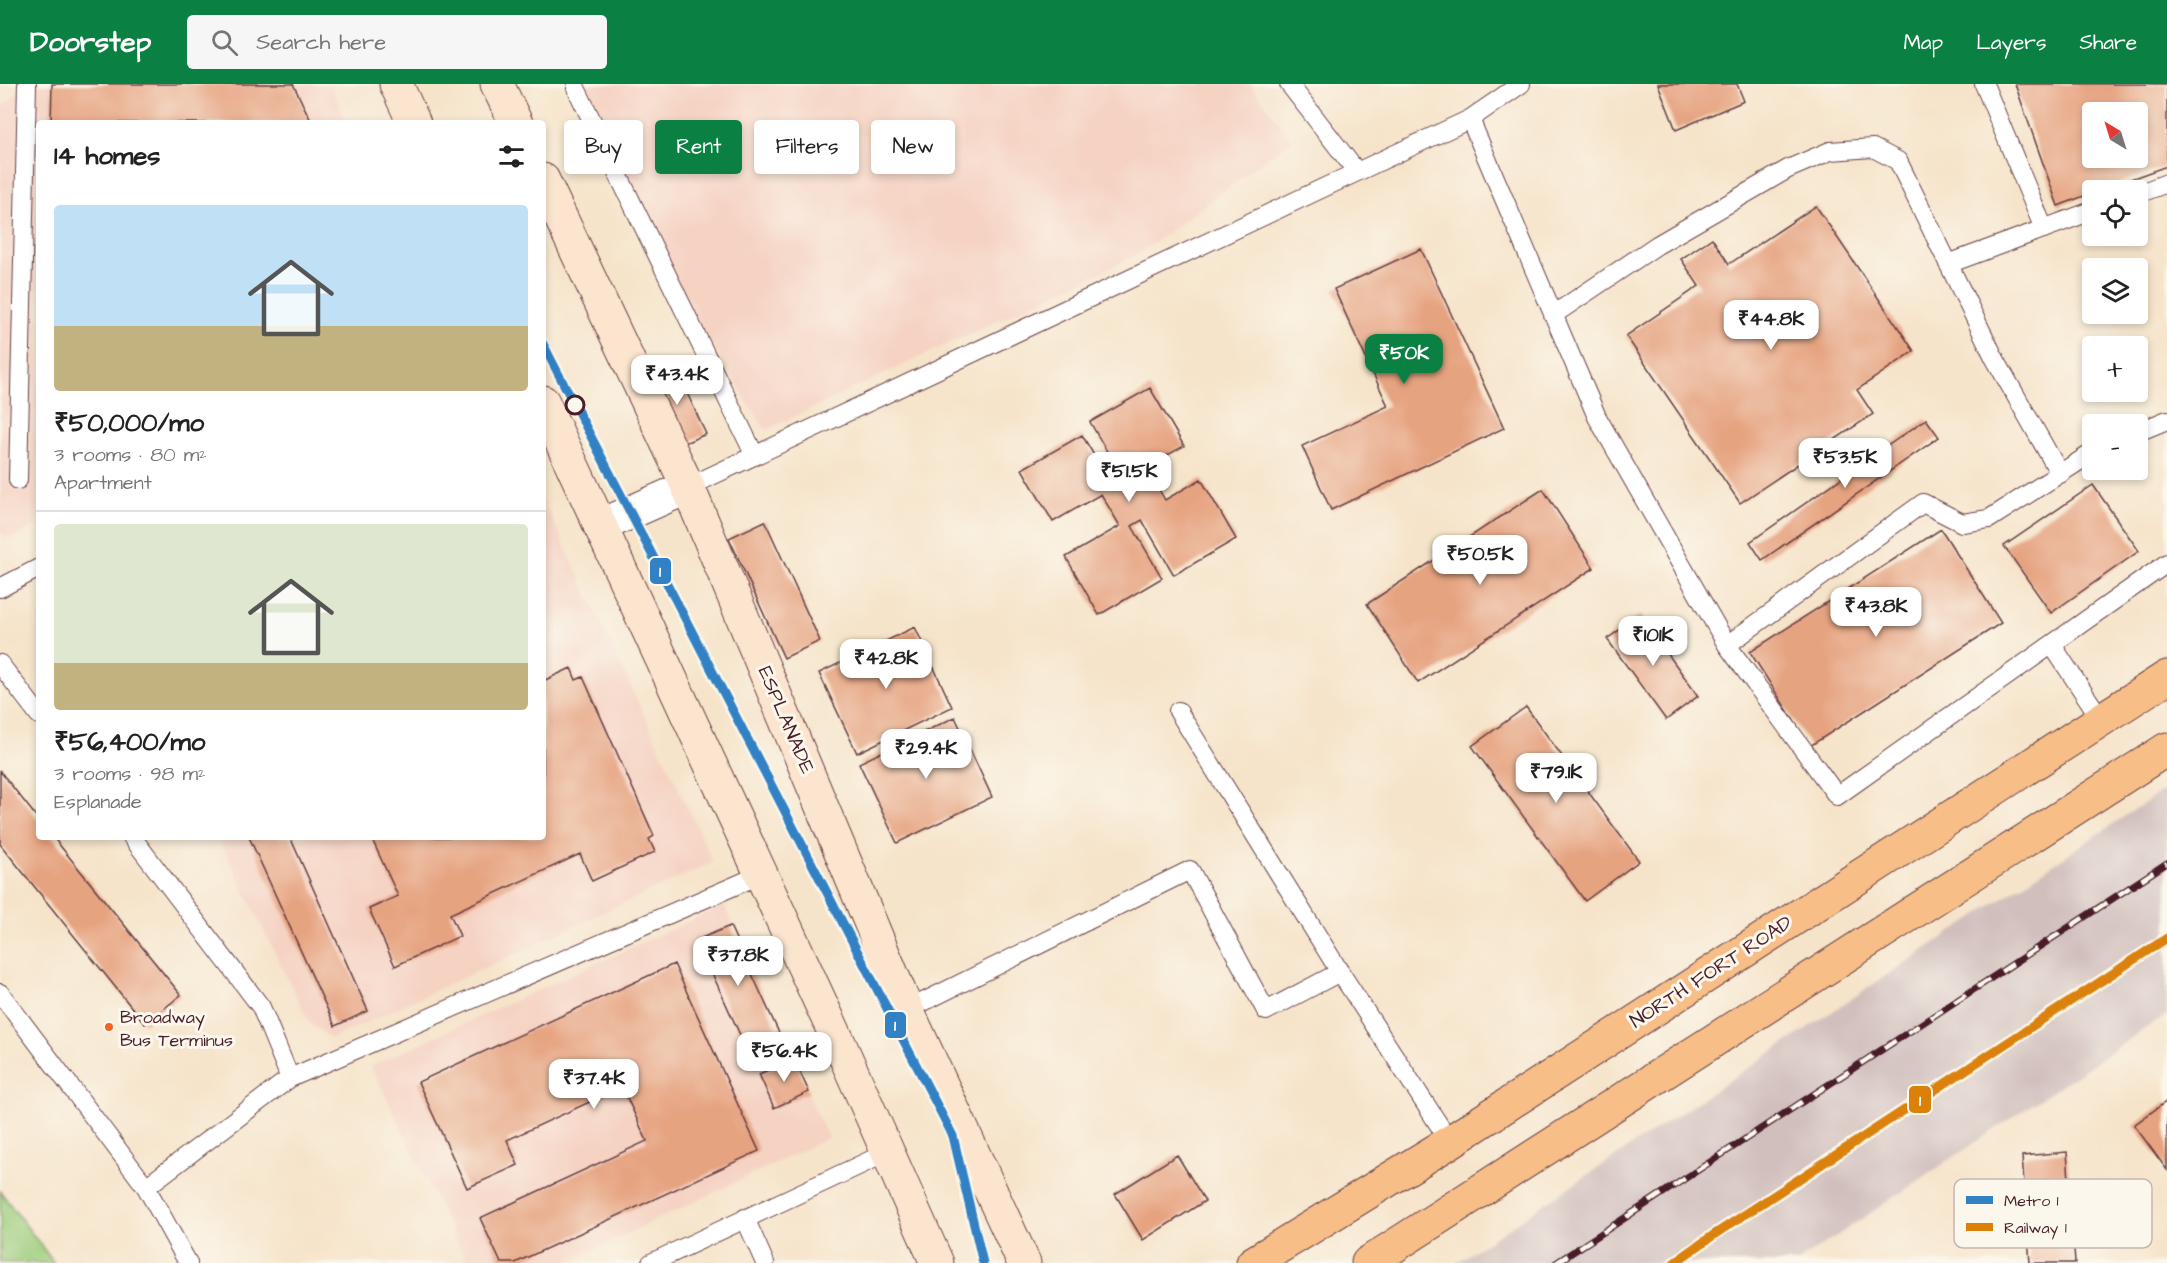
<!DOCTYPE html>
<html lang="en">
<head>
<meta charset="utf-8">
<style>
	body { margin:0; font-family:"Architects Daughter",sans-serif; background:#f6f6f6; color:#222; height:100vh; display:flex; flex-direction:column; font-size:22px; white-space:nowrap }
	* { box-sizing:border-box; margin:0 }
	p { font-size:20px; color:#767676 }
	.icon { flex:none; width:33px; height:33px; fill:none; stroke:currentColor; stroke-width:2; stroke-linecap:round; stroke-linejoin:round }
	.map { position:relative; flex:1; overflow:hidden }
	.details { position:absolute; left:36px; top:36px; width:510px; height:720px; display:flex; flex-direction:column; background:#fff; border-radius:6px; box-shadow:0 3px 9px #0003 }
	.details>* { flex:none }
	.guide { position:absolute; left:564px; top:36px; width:570px; height:54px; display:flex; gap:12px }
	.needle { width:39px; rotate:322deg }
	.controls { position:absolute; left:2082px; top:18px; display:grid; gap:12px }
	.controls a { display:grid; place-items:center; width:66px; height:66px; border-radius:6px; background:#fff; box-shadow:0 3px 9px #0003; font-size:30px }
	.price { position:absolute; translate:-50% -51px; padding:0 14px; border-radius:12px; background:#fff; color:#222; font-size:20px; line-height:39px; filter:drop-shadow(0 2px 3px #0008) }
	.price::after { content:''; position:absolute; left:50%; top:36px; width:18px; height:14px; margin-left:-9px; background:inherit; clip-path:polygon(0 0,100% 0,50% 100%) }
	.price.selected { background:#0b8043; color:#fff }
	ul { padding:0; list-style:none }
	li { display:grid; align-content:center; gap:12px; height:318px; padding:0 18px }
	li+li { border-top:2px solid #e0e0e0 }
	li span { display:grid; place-items:center; height:186px; border-radius:6px; color:#555 }
	li>.icon { margin-inline-start:auto }
	span .icon { width:108px; height:108px; fill:#fffc; stroke-width:1 }
	li b { font-size:26px }
	h2 { display:flex; justify-content:space-between; align-items:center; height:72px; padding:0 18px; font-size:26px }
	.pill { padding:0 21px; border-radius:6px; background:#fff; box-shadow:0 3px 9px #0003; font-size:21px; line-height:54px }
	.pill.selected { background:#0b8043; color:#fff }
	header { display:flex; align-items:center; gap:36px; box-sizing:border-box; height:84px; padding:0 30px; background:#0b8043; color:#fff }
	header strong { font-size:28px }
	nav { display:flex; gap:33px; margin-inline-start:auto; font-size:21px }
	.search { width:420px; height:54px; background:#f6f6f6; display:flex; align-items:center; gap:15px; box-sizing:border-box; padding:0 21px; border-radius:6px; color:#767676; font-size:22px }
	.map>svg:first-child { display:block }
	.built { fill:#f5d2c2 }
	.industrial { fill:#d1bfbd }
	.park { fill:#9ccc7b; stroke:#737653; stroke-width:1.5 }
	.building { fill:#e6a380; fill-rule:evenodd }
	.lines { fill:none; stroke-linecap:round; stroke-linejoin:round }
	.lane-casing { stroke:#643d43; stroke-width:20 }
	.street-casing { stroke:#643d43; stroke-width:35 }
	.secondary-casing { stroke:#643d43; stroke-width:35 }
	.primary-casing { stroke:#643d43; stroke-width:35 }
	.lane { stroke:#fff; stroke-width:18 }
	.street { stroke:#fff; stroke-width:33 }
	.secondary { stroke:#fce5cf; stroke-width:33 }
	.primary { stroke:#f7be88; stroke-width:33 }
	.rail-casing { stroke:#4a1f2b; stroke-width:7 }
	.rail { stroke:#fbf7ec; stroke-width:4.5; stroke-dasharray:14; stroke-linecap:butt }
	.rail-1-casing { stroke:#fbf7ec; stroke-width:14 }
	.rail-1 { stroke:#db8109; stroke-width:9 }
	.metro-1-casing { stroke:#fbf7ec; stroke-width:14 }
	.metro-1 { stroke:#3281c4; stroke-width:9 }
	.stop-dot { fill:#fbf7ec; stroke:#4a1f2b; stroke-width:3 }
	.bus-dot { fill:#f26522; stroke:#fbf7ec; stroke-width:2 }
	.labels { text-anchor:middle; dominant-baseline:central; stroke-width:6; stroke-linejoin:round; paint-order:stroke }
	.bus-label { font-size:18px; fill:#4a1f2b; stroke:#fbf7ec; text-anchor:start }
	.street-label { font-size:20px; fill:#4a1f2b; stroke:#fbf7ec }
	.key { fill:#fbf7ec; stroke:#c6b6b2; stroke-width:1.5 }
	.key-label { font-size:16px; fill:#4a1f2b }
	.line-badge { stroke:#fbf7ec; stroke-width:2 }
	.badge-label { font-size:16px; text-anchor:middle; font-weight:bold; fill:#fff }
</style>
</head>
<body>
<header>
<strong>Doorstep</strong>
<div class="search"><svg class="icon" aria-label="search" viewBox="0 0 24 24"><circle cx="10" cy="10" r="6"/><path d="M15 15l6 6"/></svg>Search here</div>
<nav><a>Map</a><a>Layers</a><a>Share</a></nav>
</header>
<div class="map">
<svg width="2167" height="1179" viewBox="0 0 2167 1179">
	<rect width="100%" height="100%" fill="#fbf7ec"/>
	<filter id="ink" filterUnits="userSpaceOnUse"><feTurbulence type="fractalNoise" baseFrequency=".0167" numOctaves="2"/><feDisplacementMap in="SourceGraphic" scale="12" xChannelSelector="R" yChannelSelector="G"/><feConvolveMatrix kernelMatrix="1 2 1 2 8 2 1 2 1" color-interpolation-filters="sRGB"/></filter>
	<filter id="wash" filterUnits="userSpaceOnUse"><feTurbulence type="fractalNoise" baseFrequency=".008" numOctaves="4" result="noise"/><feDisplacementMap in="SourceGraphic" scale="24" xChannelSelector="R" yChannelSelector="G"/><feGaussianBlur stdDeviation="1.35" result="paint"/><feColorMatrix in="noise" values="0 0 0 0 0 0 0 0 0 0 0 0 0 0 0 0 0 1.4 0 .05"/><feComposite in="paint" operator="in"/></filter>
	<g filter="url(#wash)">
		<rect width="100%" height="100%" fill="#f6e4ca"/>
		<path class="built" d="M 24,0 L 330,0 L 347,39 L 39,39 L 39,440 L 10,455 L 0,449 L 0,20 L 2,22 L 24,4 Z
			M 583,0 L 1250,0 L 1292,56 L 1139,170 L 766,346 L 654,170 Z
			M 543,415 L 713,778 L 331,955 L 309,938 L 218,753 L 543,753 Z
			M 724,821 L 828,1054 L 566,1179 L 467,1179 L 371,982 Z"/>
		<path class="industrial" d="M 2167,704 L 2167,930 L 1796,1179 L 1456,1179 Z"/>
		<path class="park" d="M 0,1107 L 54,1179 L 0,1179 Z"/>
		<g id="blocks">
			<path class="building" d="M 52,0 L 293,0 L 312,39 L 51,39 Z
				M 1658,0 L 1737,0 L 1744,17 L 1676,46 Z
				M 2015,0 L 2167,0 L 2167,82 L 2100,106 L 2092,106 L 2092,109 L 2058,122 ZM 2092,28 L 2138,28 L 2138,74 L 2092,74 Z
				M 1816,122 L 1914,267 L 1857,306 L 1873,330 L 1740,419 L 1626,252 L 1699,202 L 1681,175 L 1712,154 L 1729,180 Z
				M 1421,165 L 1504,344 L 1331,426 L 1302,362 L 1388,322 L 1334,205 Z
				M 675,283 L 706,350 L 680,361 L 649,296 Z
				M 1150,304 L 1184,362 L 1146,383 L 1165,416 L 1201,395 L 1236,455 L 1174,491 L 1142,436 L 1132,442 L 1162,494 L 1099,531 L 1066,473 L 1120,442 L 1101,410 L 1053,438 L 1022,385 L 1082,351 L 1110,398 L 1121,392 L 1090,338 Z
				M 1926,335 L 1939,353 L 1762,476 L 1750,458 Z
				M 2093,401 L 2139,467 L 2051,529 L 2004,462 Z
				M 1543,405 L 1594,484 L 1418,599 L 1367,520 Z
				M 765,437 L 820,557 L 784,574 L 729,454 Z
				M 1941,445 L 2001,539 L 1810,662 L 1750,568 Z
				M 1640,531 L 1698,612 L 1666,636 L 1607,555 Z
				M 915,543 L 952,623 L 857,669 L 819,589 Z
				M 571,584 L 576,596 L 583,593 L 654,752 L 649,755 L 655,768 L 592,797 L 580,770 L 450,830 L 460,852 L 395,882 L 369,825 L 398,812 L 371,753 L 543,753 L 543,597 Z
				M 1526,623 L 1639,777 L 1585,817 L 1472,662 Z
				M 955,633 L 992,713 L 897,759 L 859,679 Z
				M 0,687 L 39,736 L 39,753 L 53,753 L 181,911 L 145,940 L 0,760 Z
				M 249,753 L 290,753 L 368,927 L 335,942 Z
				M 730,842 L 779,949 L 746,964 L 697,856 Z
				M 674,880 L 759,1067 L 515,1179 L 501,1179 L 480,1134 L 647,1057 L 622,1003 L 507,1056 L 518,1081 L 467,1104 L 418,998 Z
				M 794,975 L 809,1008 L 774,1024 L 759,990 Z
				M 2167,1017 L 2167,1086 L 2134,1041 Z
				M 2067,1068 L 2075,1179 L 2030,1179 L 2022,1072 Z
				M 1177,1071 L 1205,1117 L 1143,1156 L 1115,1110 Z"/>
		</g>
	</g>
	<g filter="url(#ink)">
		<use href="#blocks" fill-opacity="0" stroke="#643d43" stroke-width="1.5"/>
		<g class="lines">
			<defs>
				<path id="lane" d="M 1984,0 L 2044,145
					M 576,4 L 755,372
					M 1470,35 L 1521,0
					M 1357,88 L 1470,35 L 1597,333 L 1727,561 L 1923,419 L 1962,439 L 1989,435 L 2092,369
					M 2138,110 L 2167,99
					M 1948,180 L 2092,127
					M 1553,231 L 1657,161 L 1788,85 L 1830,67 L 1873,64 L 1898,77 L 1995,275 L 2060,390
					M 2138,348 L 2167,336
					M 18,396 L 27,0
					M 688,403 L 1357,88 L 1289,0
					M 0,504 L 39,484
					M 1727,561 L 1837,712 L 2167,479
					M 2052,561 L 2101,635
					M 0,580 L 39,631
					M 1178,627 L 1340,888
					M 132,753 L 261,923 L 290,994
					M 0,909 L 146,1103 L 188,1179
					M 907,926 L 1190,786 L 1266,927 L 1340,888 L 1450,1058
					M 146,1103 L 290,994 L 762,790
					M 745,1134 L 765,1179
					M 651,1179 L 888,1068"/>
				<path id="street" d="M 600,442 L 688,403"/>
				<path id="secondary" d="M 396,0 L 414,39
					M 497,0 L 516,39
					M 543,96 L 688,403 L 907,926 L 1024,1179
					M 543,318 L 841,963 L 937,1179"/>
				<path id="primary" d="M 1253,1179 L 1450,1058 L 2167,593
					M 1368,1179 L 2167,665"/>
			</defs>
			<use href="#lane" class="lane-casing"/>
			<use href="#street" class="street-casing"/>
			<use href="#secondary" class="secondary-casing"/>
			<use href="#primary" class="primary-casing"/>
			<use href="#lane" class="lane"/>
			<use href="#street" class="street"/>
			<use href="#secondary" class="secondary"/>
			<use href="#primary" class="primary"/>
			<defs>
				<path id="rail" d="M 1556,1179 L 2167,779"/>
			</defs>
			<use href="#rail" class="rail-casing"/>
			<use href="#rail" class="rail"/>
			<defs>
				<path id="rail-1" d="M 1674,1179 L 1715,1150 L 2167,854"/>
			</defs>
			<use href="#rail-1" class="rail-1-casing"/>
			<use href="#rail-1" class="rail-1"/>
			<defs>
				<path id="metro-1" d="M 543,260 L 953,1052 L 983,1179"/>
			</defs>
			<use href="#metro-1" class="metro-1-casing"/>
			<use href="#metro-1" class="metro-1"/>
		</g>
	</g>
	<circle class="stop-dot" cx="575" cy="321" r="9"/>
	<circle class="bus-dot" cx="109" cy="943" r="5"/>
	<g class="labels">
		<g class="bus-label">
			<text x="120" y="933">Broadway<tspan x="120" dy="23">Bus Terminus</tspan></text>
		</g>
		<g class="street-label">
			<text transform="translate(786 636) rotate(67)">ESPLANADE</text>
			<text transform="translate(1711 888) rotate(-33)">NORTH FORT ROAD</text>
		</g>
	</g>
	<rect x="1954" y="1095" width="198" height="69" rx="9" class="key"/>
	<rect x="1966" y="1112" width="27" height="8" fill="#3281c4"/>
	<rect x="1966" y="1139" width="27" height="8" fill="#db8109"/>
	<g class="key-label">
		<text x="2004" y="1122">Metro 1</text>
		<text x="2004" y="1149">Railway 1</text>
	</g>
	<g class="line-badge">
		<rect x="649" y="473" width="23" height="28" rx="6" fill="#3281c4"/>
		<rect x="884" y="927" width="23" height="28" rx="6" fill="#3281c4"/>
		<rect x="1908" y="1001" width="24" height="29" rx="6" fill="#db8109"/>
	</g>
	<g class="badge-label">
		<text x="660" y="493">1</text>
		<text x="895" y="947">1</text>
		<text x="1920" y="1022">1</text>
	</g>
</svg>
<div class="controls">
<a><svg class="needle" viewBox="-14 -14 28 28"><path d="M0-13l5 13h-10z" fill="#e53935"/><path d="M0 13l5-13h-10z" fill="#767676"/></svg></a>
<a><svg class="icon" aria-label="locate" viewBox="0 0 24 24"><circle cx="12" cy="12" r="6"/><path d="M12 2v4M12 18v4M2 12h4M18 12h4"/></svg></a>
<a><svg class="icon" aria-label="layers" viewBox="0 0 24 24"><path d="M12 4l9 5-9 5-9-5zM3 14l9 5 9-5"/></svg></a>
<a>+</a>
<a>−</a>
</div>
<b class="price" style="left:1771px;top:267px">₹44.8K</b>
<b class="price selected" style="left:1404px;top:301px">₹50K</b>
<b class="price" style="left:677px;top:322px">₹43.4K</b>
<b class="price" style="left:1845px;top:405px">₹53.5K</b>
<b class="price" style="left:1129px;top:419px">₹51.5K</b>
<b class="price" style="left:1480px;top:502px">₹50.5K</b>
<b class="price" style="left:1876px;top:554px">₹43.8K</b>
<b class="price" style="left:1653px;top:583px">₹101K</b>
<b class="price" style="left:886px;top:606px">₹42.8K</b>
<b class="price" style="left:926px;top:696px">₹29.4K</b>
<b class="price" style="left:1556px;top:720px">₹79.1K</b>
<b class="price" style="left:738px;top:903px">₹37.8K</b>
<b class="price" style="left:784px;top:999px">₹56.4K</b>
<b class="price" style="left:594px;top:1026px">₹37.4K</b>
<div class="guide">
<a class="pill">Buy</a>
<a class="pill selected">Rent</a>
<a class="pill">Filters</a>
<a class="pill">New</a>
</div>
<section class="details">
<h2>14 homes<svg class="icon" aria-label="filters" viewBox="0 0 24 24"><path d="M4 7h16M4 17h16"/><circle cx="9" cy="7" r="2"/><circle cx="15" cy="17" r="2"/></svg></h2>
<ul>
<li><span style="background:linear-gradient(#bfe0f5 65%,#c2b280 0)"><svg class="icon" aria-label="home" viewBox="0 0 24 24"><path d="M3 11l9-7 9 7M6 9v11h12V9"/></svg></span><div><b>₹50,000/mo</b><p>3 rooms · 80 m²</p><p>Apartment</p></div></li>
<li><span style="background:linear-gradient(#dfe7d0 75%,#c2b280 0)"><svg class="icon" aria-label="home" viewBox="0 0 24 24"><path d="M3 11l9-7 9 7M6 9v11h12V9"/></svg></span><div><b>₹56,400/mo</b><p>3 rooms · 98 m²</p><p>Esplanade</p></div></li>
</ul>
</section>
</div>
</body>
</html>
